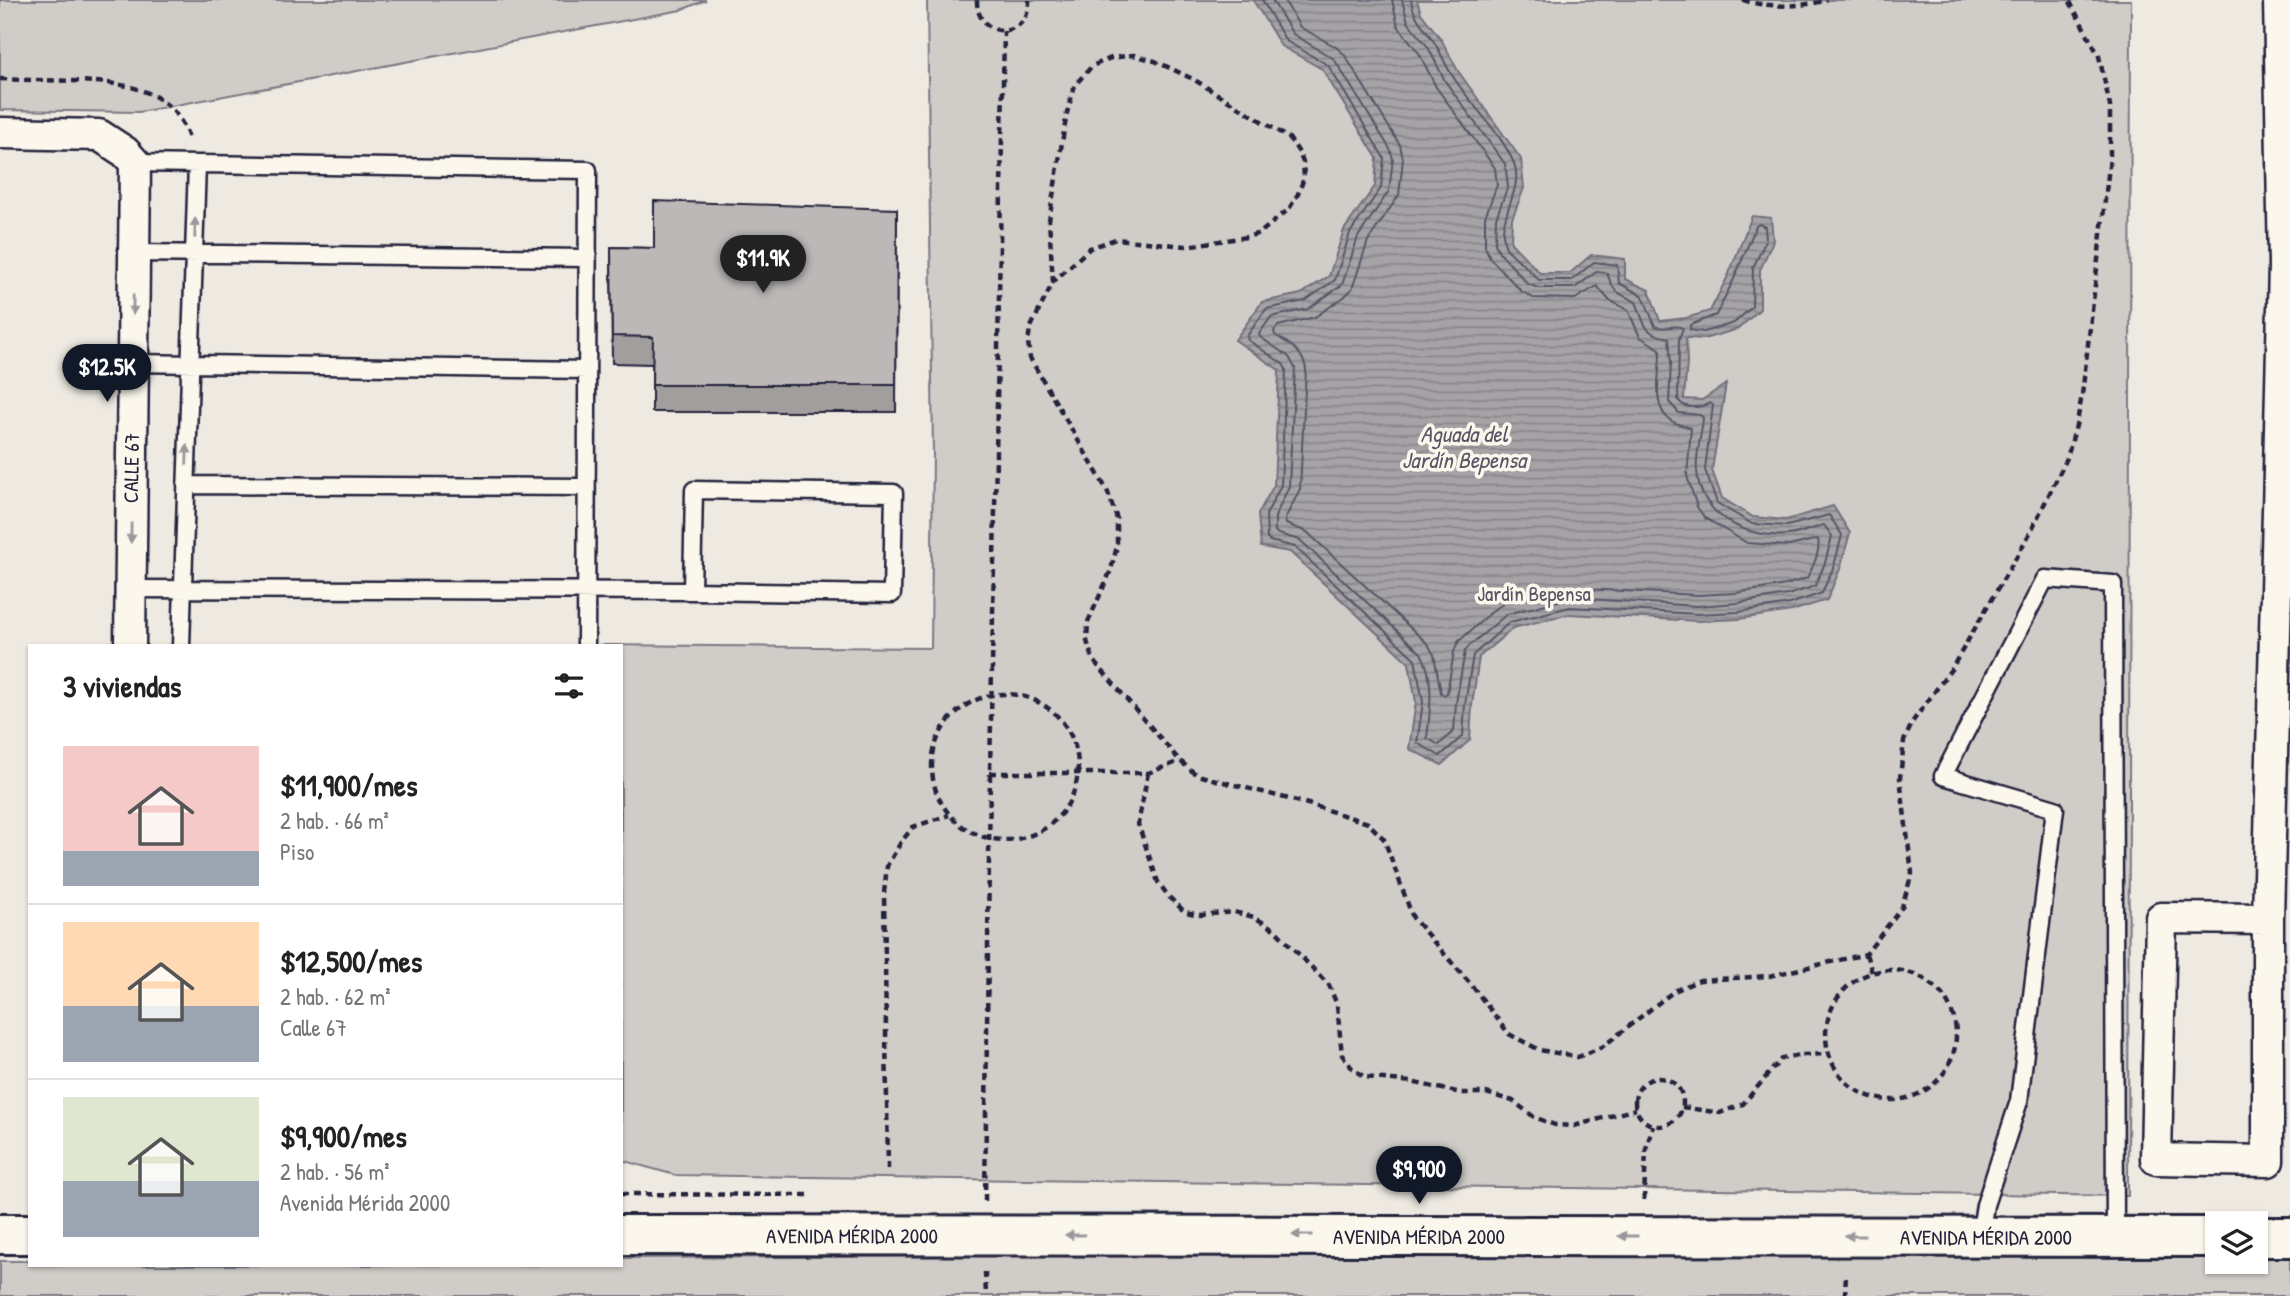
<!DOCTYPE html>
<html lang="es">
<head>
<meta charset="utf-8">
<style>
	body { margin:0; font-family:"Patrick Hand",sans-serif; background:#f2f2f2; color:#222; height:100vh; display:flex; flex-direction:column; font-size:26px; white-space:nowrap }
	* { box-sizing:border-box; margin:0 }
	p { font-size:23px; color:#767676 }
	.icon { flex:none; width:38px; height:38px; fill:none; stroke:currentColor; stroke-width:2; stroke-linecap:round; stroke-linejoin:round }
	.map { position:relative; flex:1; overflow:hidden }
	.drawer { position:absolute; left:28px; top:644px; width:595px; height:623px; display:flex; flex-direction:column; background:#fff; border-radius:0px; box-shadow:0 2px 5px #0004 }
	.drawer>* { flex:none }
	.buttons { position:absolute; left:2205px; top:1211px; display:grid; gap:14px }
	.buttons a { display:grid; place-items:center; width:63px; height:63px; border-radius:0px; background:#fff; box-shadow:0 2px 5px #0004; font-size:35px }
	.price { position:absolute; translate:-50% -60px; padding:0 16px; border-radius:24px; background:#111827; color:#fff; font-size:23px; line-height:46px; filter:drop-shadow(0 2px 4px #0008) }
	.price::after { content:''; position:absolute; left:50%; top:42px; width:21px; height:16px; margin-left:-10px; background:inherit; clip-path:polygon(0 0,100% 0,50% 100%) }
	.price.active { background:#222; color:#fff }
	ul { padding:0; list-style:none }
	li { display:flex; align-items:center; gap:21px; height:175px; padding:0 35px }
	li+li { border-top:2px solid #e0e0e0 }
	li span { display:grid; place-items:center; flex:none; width:196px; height:140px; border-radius:0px; color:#555 }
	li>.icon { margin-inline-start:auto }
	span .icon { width:84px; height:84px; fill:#fffc; stroke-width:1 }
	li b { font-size:30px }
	h2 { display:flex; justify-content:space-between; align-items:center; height:84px; padding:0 35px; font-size:30px }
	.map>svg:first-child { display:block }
	.green { fill:#d0cdc9; stroke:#797882; stroke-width:2 }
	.water { fill:url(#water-rules); stroke:#716f7c; stroke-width:2 }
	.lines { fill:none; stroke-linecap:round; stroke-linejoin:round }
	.shore { stroke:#575666; stroke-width:2 }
	.lane-casing { stroke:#22223b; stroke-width:21 }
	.street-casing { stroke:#22223b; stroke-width:35 }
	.secondary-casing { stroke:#22223b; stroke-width:44 }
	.path { stroke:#22223b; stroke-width:4.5; stroke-dasharray:7 5; stroke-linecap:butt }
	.lane { stroke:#fbf7ec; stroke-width:16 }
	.street { stroke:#fbf7ec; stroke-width:30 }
	.secondary { stroke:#fbf7ec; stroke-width:38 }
	.wall { fill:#a29e9e; stroke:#22223b; stroke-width:2 }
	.building { fill:#bcb8b8; stroke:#22223b; stroke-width:2 }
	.oneway { fill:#99979c }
	.labels { text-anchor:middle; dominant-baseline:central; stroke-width:7; stroke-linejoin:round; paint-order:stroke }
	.street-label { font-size:21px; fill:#22223b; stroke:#fbf7ec }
	.park-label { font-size:21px; fill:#565566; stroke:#fbf7ec }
	.water-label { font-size:23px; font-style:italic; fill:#575666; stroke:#fbf7ec }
</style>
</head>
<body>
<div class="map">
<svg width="2290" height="1296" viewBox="0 0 2290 1296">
	<defs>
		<pattern id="water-rules" width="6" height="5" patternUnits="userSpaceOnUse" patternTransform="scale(1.75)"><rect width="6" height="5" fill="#a6a3a7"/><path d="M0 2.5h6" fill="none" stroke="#878489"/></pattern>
	</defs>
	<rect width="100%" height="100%" fill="#eeeae2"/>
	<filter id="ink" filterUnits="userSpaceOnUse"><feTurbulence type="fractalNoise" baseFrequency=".0143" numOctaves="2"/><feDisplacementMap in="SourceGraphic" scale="14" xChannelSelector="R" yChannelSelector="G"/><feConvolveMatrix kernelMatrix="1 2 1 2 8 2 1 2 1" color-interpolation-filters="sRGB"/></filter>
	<g filter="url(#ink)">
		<path class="green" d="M 0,0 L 706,0 L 681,10 L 139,112 L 0,110 Z
			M 927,0 L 2131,0 L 2128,1196 L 675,1175 L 621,1160 L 621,646 L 598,645 L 931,648 L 933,453 Z
			M 1859,1251 L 2217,1254 L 2217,1262 L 2256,1262 L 2256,1255 L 2290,1255 L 2290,1296 L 0,1296 L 0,1261 L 30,1261 L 30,1265 L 621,1265 L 621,1258 Z"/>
		<path class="water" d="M 1253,0 L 1417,0 L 1421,13 L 1441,39 L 1458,71 L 1521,159 L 1524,188 L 1512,219 L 1511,243 L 1540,273 L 1570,273 L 1591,255 L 1625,259 L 1625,279 L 1649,290 L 1660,321 L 1686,318 L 1710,311 L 1728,276 L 1752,216 L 1771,218 L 1773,241 L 1760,270 L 1760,309 L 1738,329 L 1704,339 L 1686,338 L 1687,363 L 1684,399 L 1702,400 L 1726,384 L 1712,470 L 1722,498 L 1753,517 L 1786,520 L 1833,506 L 1850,533 L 1840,569 L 1827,600 L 1792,611 L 1739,619 L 1698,621 L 1569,614 L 1513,628 L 1479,657 L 1472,705 L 1470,740 L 1442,765 L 1409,749 L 1416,702 L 1409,663 L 1290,552 L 1261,547 L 1258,514 L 1274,485 L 1279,370 L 1235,340 L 1262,302 L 1301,294 L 1329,276 L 1344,230 L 1375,186 L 1377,158 L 1322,69 L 1281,46 Z"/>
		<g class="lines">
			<path class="shore" d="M 1262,0 L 1286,41 L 1328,65 L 1384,158 L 1381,188 L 1350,233 L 1335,280 L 1305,301 L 1266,309 L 1247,336 L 1248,340 L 1283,364 L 1286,369 L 1281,485 L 1266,515 L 1267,539 L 1270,541 L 1295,547 L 1415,659 L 1423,702 L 1417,743 L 1440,756 L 1463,736 L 1465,704 L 1473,655 L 1510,622 L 1570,607 L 1698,614 L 1738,612 L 1790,604 L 1822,593 L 1834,566 L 1842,535 L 1829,515 L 1787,526 L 1752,524 L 1717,503 L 1705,470 L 1713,405 L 1710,403 C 1700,408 1683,410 1678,399 L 1679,339 L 1683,328 C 1675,323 1664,331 1655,326 L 1643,296 L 1619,283 L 1617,265 L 1594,262 L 1572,280 L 1539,280 L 1506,248 C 1493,218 1528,189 1512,159 C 1497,128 1470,104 1452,75 C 1445,65 1441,52 1434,42 C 1425,27 1413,18 1411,0
				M 1272,0 L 1293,34 L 1334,59 L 1390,149 L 1393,159 L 1389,191 L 1358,237 L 1342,285 L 1308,309 L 1271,317 L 1259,334 L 1260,337 L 1289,357 L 1295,368 L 1289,486 L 1275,517 L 1275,531 L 1278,534 L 1300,540 L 1421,653 C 1435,677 1430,712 1427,738 L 1439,745 L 1454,731 L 1456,703 L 1465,651 L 1470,645 L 1507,614 L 1570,598 L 1697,606 L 1737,603 L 1788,595 L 1815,586 L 1825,563 L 1832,536 L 1824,525 C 1813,528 1800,534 1788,535 C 1747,539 1700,516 1697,471 C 1695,454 1702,435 1703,418 L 1700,415 L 1679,413 L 1669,402 L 1671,363 L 1669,338 C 1642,333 1646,326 1636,302 C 1617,292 1614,294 1607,273 L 1596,272 L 1575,288 L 1538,288 L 1528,284 L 1499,252 L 1495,244 L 1496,218 L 1508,186 L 1505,164 L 1445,81 L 1428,47 L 1408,22 L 1402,0
				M 1284,0 L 1300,27 L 1336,47 L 1344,54 L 1400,145 L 1403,159 L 1399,195 L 1368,241 L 1352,289 L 1344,297 L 1315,317 L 1278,326 L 1274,331 L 1275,335 C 1289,344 1303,351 1306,369 L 1300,489 L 1285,519 L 1286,524 L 1307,532 L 1428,644 L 1434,655 L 1441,693 L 1444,695 L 1447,693 L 1454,652 L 1458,642 L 1496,608 L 1505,603 L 1567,588 L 1698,595 L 1736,593 L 1786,585 L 1807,578 C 1813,567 1821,551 1818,539 L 1789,546 L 1747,543 L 1705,518 L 1697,507 L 1687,476 L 1691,428 C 1684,425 1676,425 1670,420 C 1650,406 1661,371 1660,349 L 1640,337 L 1628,310 L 1609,300 L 1597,286 L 1575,299 L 1533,298 L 1521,291 L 1490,258 L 1485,246 L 1485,217 L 1497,185 L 1495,168 L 1436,87 L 1419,53 L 1398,26 L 1392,0
				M 1759,224 L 1765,227 L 1766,240 L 1753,268 L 1752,307 L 1734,323 L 1704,332 L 1690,330 L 1690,325 L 1716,315 L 1734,279 L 1756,226 Z"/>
			<defs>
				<path id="lane" d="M 135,163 L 588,170 L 586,646
					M 134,253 L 587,258
					M 132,363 L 587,370
					M 186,485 L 586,487
					M 694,490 L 894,493 L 892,594 L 692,591 Z
					M 130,589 L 692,591
					M 181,646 L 197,164
					M 1980,1236 L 1985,1205 L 2019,1101 L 2055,809 L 1943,776 L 2045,579 L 2113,584 L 2115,1237"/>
				<path id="street" d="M 0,133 L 99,135 L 125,152 L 135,163 L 130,646
					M 2268,919 L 2161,918 L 2156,1159 L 2268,1161 L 2268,919 L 2284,265 L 2279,0"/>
				<g id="secondary">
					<path d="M 0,1234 L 30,1234"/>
					<path id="s1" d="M 621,1235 L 2217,1237"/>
					<path d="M 2256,1237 L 2290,1237"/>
				</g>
			</defs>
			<use href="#lane" class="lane-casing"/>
			<use href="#street" class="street-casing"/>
			<use href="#secondary" class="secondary-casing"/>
			<path class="path" d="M 977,0 C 976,40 1030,41 1029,0
				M 1743,0 C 1765,8 1805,7 1827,0
				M 0,79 C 24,80 47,80 71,81 C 119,82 170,85 189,138
				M 1053,282 L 1049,220 L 1067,113 L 1075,85 L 1092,66 L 1111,58 L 1133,55 L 1155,61 L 1193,79 L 1289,138 L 1298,151 L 1303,162 L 1304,178 L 1298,194 L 1289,209 L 1260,233 L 1247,237 L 1186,246 L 1116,239 L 1090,248 L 1053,282 L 1030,329 L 1028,342 L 1030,358 L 1107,490 L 1117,519 L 1117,546 L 1111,570 L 1088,622 L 1087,641 L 1093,660 L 1180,761 L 1197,775 L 1308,804 L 1368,823 L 1384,839 L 1413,918 L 1473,987 L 1509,1034 L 1540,1050 L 1578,1057 L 1602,1047 L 1674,991 L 1700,980 L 1769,976 L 1866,954 L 1902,907 L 1912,873 L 1900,778 L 1904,741 L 1913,721 L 1952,668 L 2030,533 L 2067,458 L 2077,422 L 2082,395 L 2110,158 L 2110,106 L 2099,56 L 2069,0
				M932 767a73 73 0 1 1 146 0a73 73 0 1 1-146 0Z
				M 990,773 L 1148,773 L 1180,761
				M 1148,773 L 1138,824 L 1158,882 L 1169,897 L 1185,912 L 1201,915 L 1234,912 L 1254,917 L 1274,929 L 1329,985 L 1337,1005 L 1342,1055 L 1352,1068 L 1364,1077 L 1411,1082 L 1461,1093 L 1486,1093 L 1513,1101 L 1534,1117 L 1555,1125 L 1574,1126 L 1636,1109
				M 1866,954 L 1872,972
				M1826 1035a65 65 0 1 1 130 0a65 65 0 1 1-130 0Z
				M1635 1102a24 24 0 1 1 48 0a24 24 0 1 1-48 0Z
				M 1682,1107 L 1720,1113 L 1743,1104 L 1782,1058 L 1800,1055 L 1829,1054
				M 888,1169 L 884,893 L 887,866 L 901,842 L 913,827 L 949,815
				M 621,1194 L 812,1195
				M 1644,1200 L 1646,1149 L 1653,1125
				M 985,1201 L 990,773 L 1004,31
				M 985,1272 L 986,1296
				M 1845,1296 L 1846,1272"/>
			<use href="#lane" class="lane"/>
			<use href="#street" class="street"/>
			<use href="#secondary" class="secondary"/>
		</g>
		<path class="wall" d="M 897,209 L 896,412 L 652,412 L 652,364 L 612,363 L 611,247 L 654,248 Z"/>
		<path class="building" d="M 654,201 L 897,209 L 896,385 L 652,385 L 653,337 L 612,336 L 611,247 L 654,248 Z"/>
		<defs><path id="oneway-solid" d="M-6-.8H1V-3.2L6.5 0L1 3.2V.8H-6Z" transform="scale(1.75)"/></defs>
		<g class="oneway">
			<use href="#oneway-solid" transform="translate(195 228) rotate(-89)"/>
			<use href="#oneway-solid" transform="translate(133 305) rotate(91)"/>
			<use href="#oneway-solid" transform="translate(187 455) rotate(-88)"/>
			<use href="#oneway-solid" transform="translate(131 533) rotate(91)"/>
			<use href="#oneway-solid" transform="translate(1075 1235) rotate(-180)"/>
			<use href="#oneway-solid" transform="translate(1302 1235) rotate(-180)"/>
			<use href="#oneway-solid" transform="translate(1628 1236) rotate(-180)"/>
			<use href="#oneway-solid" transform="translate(1855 1236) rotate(-180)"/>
		</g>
	</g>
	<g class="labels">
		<g class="street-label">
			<text transform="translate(131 468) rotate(-89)">CALLE 67</text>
			<text stroke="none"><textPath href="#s1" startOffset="231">AVENIDA MÉRIDA 2000</textPath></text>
			<text stroke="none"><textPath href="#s1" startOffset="798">AVENIDA MÉRIDA 2000</textPath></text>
			<text stroke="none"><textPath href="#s1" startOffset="1365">AVENIDA MÉRIDA 2000</textPath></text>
		</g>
		<g class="park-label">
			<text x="1534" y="593">Jardín Bepensa</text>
		</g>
		<g class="water-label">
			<text x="1464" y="433">Aguada del<tspan x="1464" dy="26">Jardín Bepensa</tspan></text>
		</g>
	</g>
</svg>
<div class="buttons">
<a><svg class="icon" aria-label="layers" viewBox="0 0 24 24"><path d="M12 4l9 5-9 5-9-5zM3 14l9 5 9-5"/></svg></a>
</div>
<b class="price active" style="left:763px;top:295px">$11.9K</b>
<b class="price" style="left:107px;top:404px">$12.5K</b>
<b class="price" style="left:1419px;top:1206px">$9,900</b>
<section class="drawer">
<h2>3 viviendas<svg class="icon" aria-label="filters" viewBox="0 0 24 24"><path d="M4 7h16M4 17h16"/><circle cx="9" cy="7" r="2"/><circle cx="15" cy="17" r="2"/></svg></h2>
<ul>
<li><span style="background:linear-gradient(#f6c9c9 75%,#9aa5b1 0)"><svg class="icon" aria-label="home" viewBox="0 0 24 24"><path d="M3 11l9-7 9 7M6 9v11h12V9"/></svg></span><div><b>$11,900/mes</b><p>2 hab. · 66 m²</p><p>Piso</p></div></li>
<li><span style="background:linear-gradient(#ffd9b3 60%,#9aa5b1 0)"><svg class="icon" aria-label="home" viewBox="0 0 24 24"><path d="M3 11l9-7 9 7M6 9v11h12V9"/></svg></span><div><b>$12,500/mes</b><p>2 hab. · 62 m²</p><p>Calle 67</p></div></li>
<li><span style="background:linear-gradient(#dfe7d0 60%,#9aa5b1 0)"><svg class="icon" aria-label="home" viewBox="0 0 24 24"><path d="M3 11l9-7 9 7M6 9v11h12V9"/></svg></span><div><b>$9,900/mes</b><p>2 hab. · 56 m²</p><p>Avenida Mérida 2000</p></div></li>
</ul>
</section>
</div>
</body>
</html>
